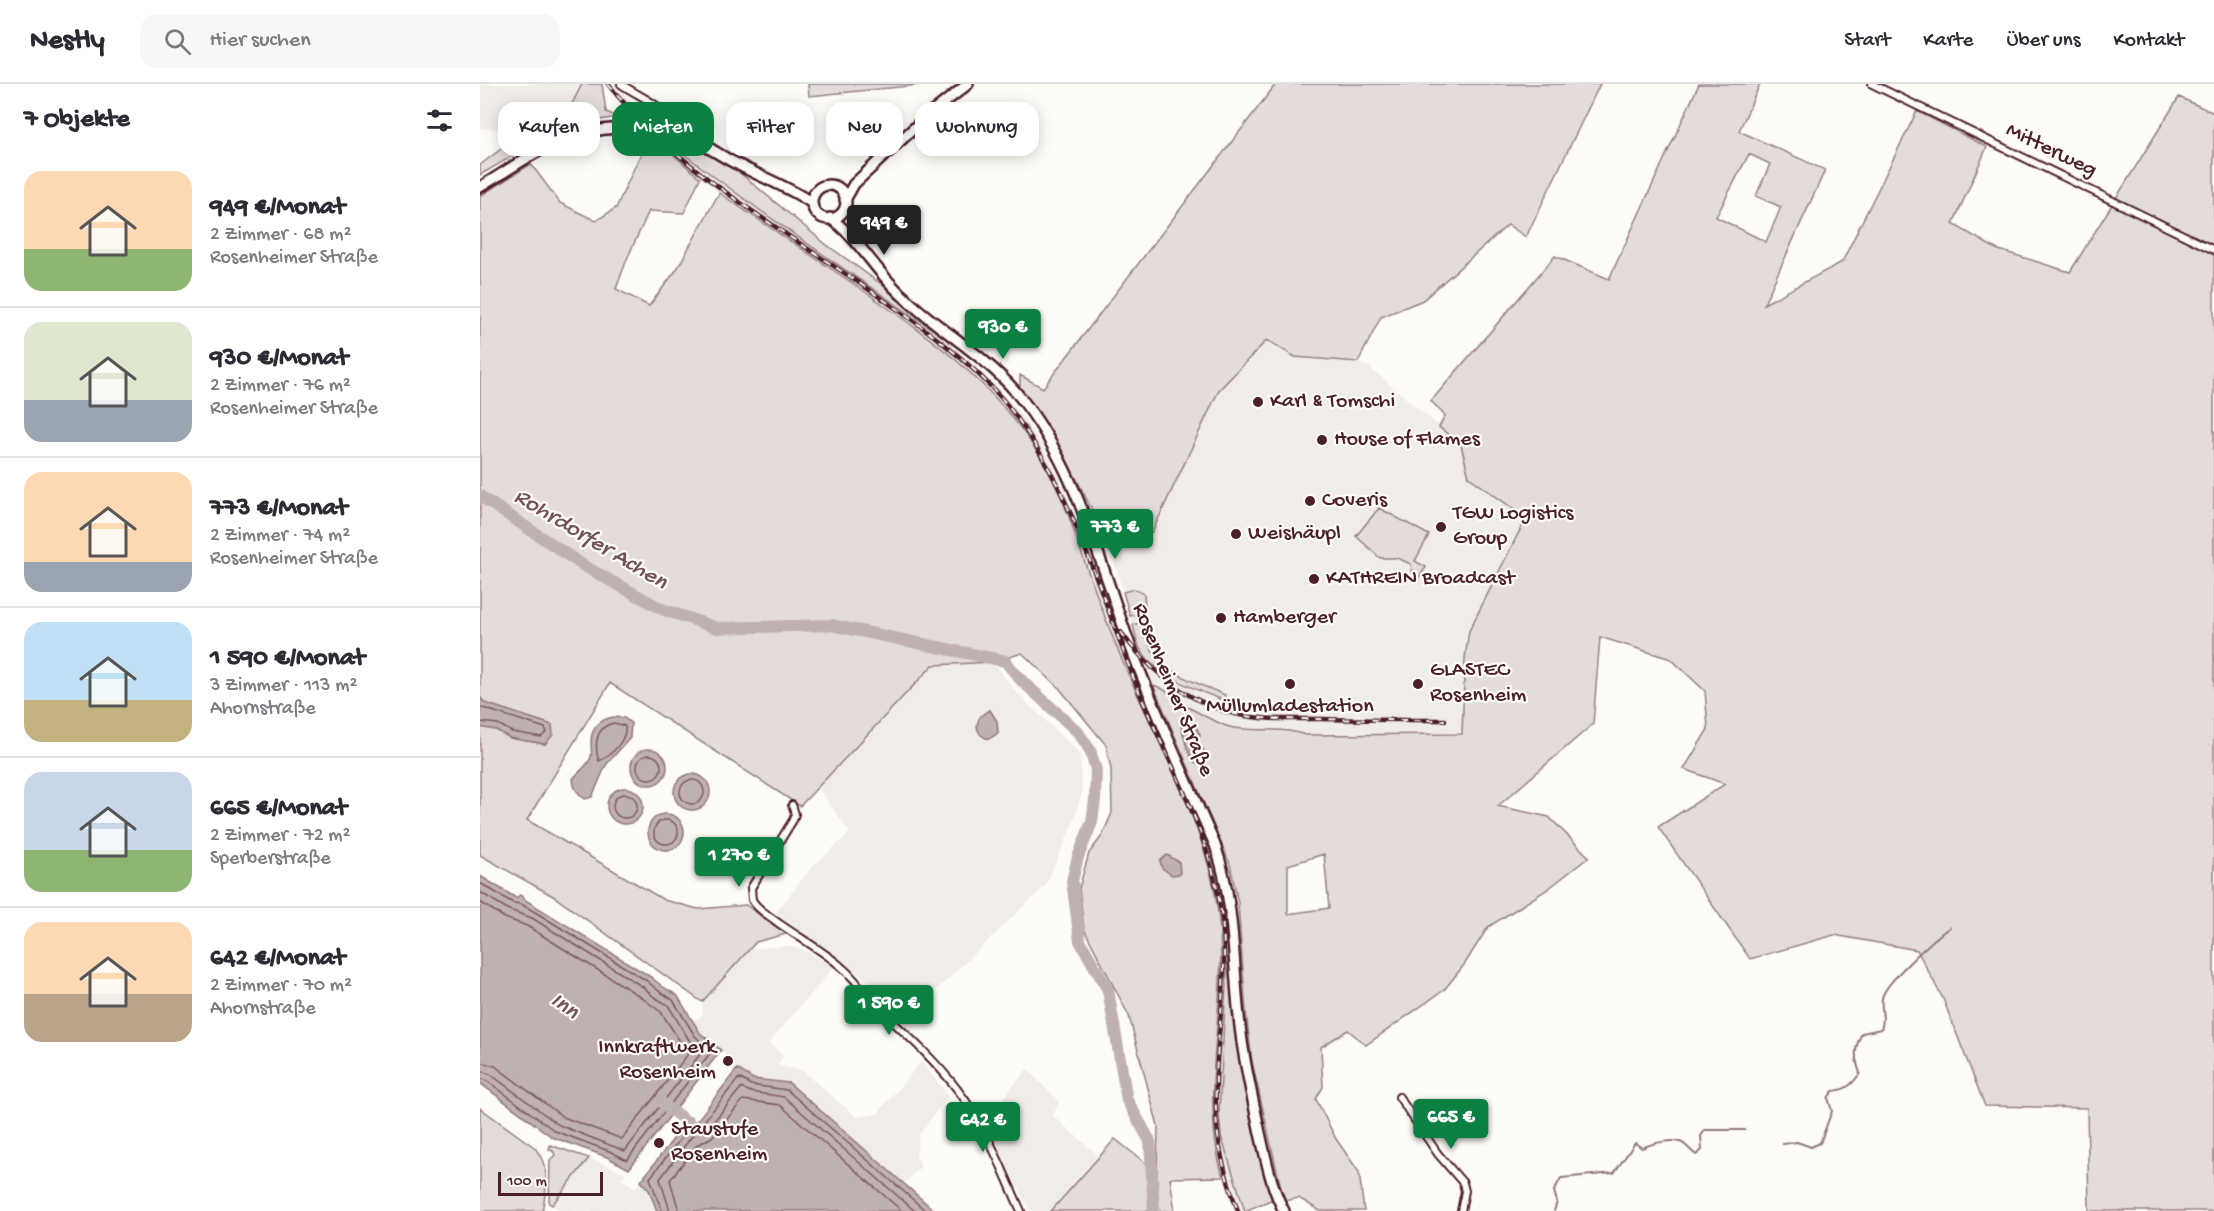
<!DOCTYPE html>
<html lang="de">
<head>
<meta charset="utf-8">
<style>
	body { margin:0; font-family:"Gochi Hand",sans-serif; background:#f7f7f7; color:#2b2b33; height:100vh; display:flex; flex-direction:column; font-size:22px; white-space:nowrap }
	* { box-sizing:border-box; margin:0 }
	p { font-size:20px; color:#7c7c81 }
	.icon { flex:none; width:33px; height:33px; fill:none; stroke:currentColor; stroke-width:2; stroke-linecap:round; stroke-linejoin:round }
	.map { position:relative; flex:1; overflow:hidden }
	.side { display:flex; flex-direction:column; background:#fff; width:480px }
	.side>* { flex:none }
	.banner { position:absolute; left:18px; top:18px; width:570px; height:54px; display:flex; gap:12px }
	.scale { position:absolute; left:18px; bottom:15px; width:105px; box-sizing:border-box; padding-left:6px; border:3px solid #4a1f2b; border-top:0; font-size:16px; line-height:21px; white-space:nowrap; color:#4a1f2b; -webkit-text-stroke:4px #fdfcf7; paint-order:stroke }
	.price { position:absolute; translate:-50% -51px; padding:0 14px; border-radius:6px; background:#0b8043; color:#fff; font-size:20px; line-height:39px; filter:drop-shadow(0 2px 3px #0008) }
	.price::after { content:''; position:absolute; left:50%; top:36px; width:18px; height:14px; margin-left:-9px; background:inherit; clip-path:polygon(0 0,100% 0,50% 100%) }
	.price.active { background:#222; color:#fff }
	ul { padding:0; list-style:none }
	li { display:flex; align-items:center; gap:18px; height:150px; padding:0 24px }
	li+li { border-top:2px solid #e1e1e2 }
	li span { display:grid; place-items:center; flex:none; width:168px; height:120px; border-radius:18px; color:#555 }
	li>.icon { margin-inline-start:auto }
	span .icon { width:72px; height:72px; fill:#fffc; stroke-width:1 }
	li b { font-size:26px }
	h2 { display:flex; justify-content:space-between; align-items:center; height:72px; padding:0 24px; font-size:26px }
	.tag { padding:0 21px; border-radius:18px; background:#fff; box-shadow:0 3px 15px #0003; font-size:21px; line-height:54px }
	.tag.active { background:#0b8043; color:#fff }
	header { display:flex; align-items:center; gap:36px; box-sizing:border-box; height:84px; padding:0 30px; background:#fff; border-bottom:2px solid #e1e1e2 }
	header strong { font-size:28px }
	nav { display:flex; gap:33px; margin-inline-start:auto; font-size:21px }
	.search { width:420px; height:54px; background:#f7f7f7; display:flex; align-items:center; gap:15px; box-sizing:border-box; padding:0 21px; border-radius:18px; color:#7c7c81; font-size:22px }
	main { display:flex; flex:1; min-height:0 }
	.map>svg:first-child { display:block }
	.built { fill:#f0ece8 }
	.green { fill:#e3dcda; stroke:#967e82; stroke-width:1.5; fill-rule:evenodd }
	.water { fill:#c0b1b1; stroke:#91777b; stroke-width:1.5 }
	.lines { fill:none; stroke-linecap:round; stroke-linejoin:round }
	.shore { stroke:#795961; stroke-width:1.5 }
	.stream { stroke:#91777b; stroke-width:2 }
	.river { stroke:#c0b1b1; stroke-width:12 }
	.street-casing { stroke:#4a1f2b; stroke-width:10 }
	.secondary-casing { stroke:#4a1f2b; stroke-width:14 }
	.street { stroke:#fdfcf7; stroke-width:6 }
	.secondary { stroke:#fdfcf7; stroke-width:9 }
	.rail-casing { stroke:#4a1f2b; stroke-width:4.5 }
	.rail { stroke:#fdfcf7; stroke-width:2; stroke-dasharray:7; stroke-linecap:butt }
	.poi-dot { fill:#4a1f2b; stroke:#fdfcf7; stroke-width:2 }
	.labels { text-anchor:middle; dominant-baseline:central; stroke-width:4.5; stroke-linejoin:round; paint-order:stroke }
	.street-label { font-size:22px; fill:#4a1f2b; stroke:#fdfcf7 }
	.poi-label { font-size:22px; fill:#4a1f2b; stroke:#fdfcf7; text-anchor:start }
	.water-label { font-size:24px; font-style:italic; fill:#73525a; stroke:#fdfcf7 }
</style>
</head>
<body>
<header>
<strong>Nestly</strong>
<div class="search"><svg class="icon" aria-label="search" viewBox="0 0 24 24"><circle cx="10" cy="10" r="6"/><path d="M15 15l6 6"/></svg>Hier suchen</div>
<nav><a>Start</a><a>Karte</a><a>Über uns</a><a>Kontakt</a></nav>
</header>
<main>
<section class="side">
<h2>7 Objekte<svg class="icon" aria-label="filters" viewBox="0 0 24 24"><path d="M4 7h16M4 17h16"/><circle cx="9" cy="7" r="2"/><circle cx="15" cy="17" r="2"/></svg></h2>
<ul>
<li><span style="background:linear-gradient(#ffd9b3 65%,#8fb573 0)"><svg class="icon" aria-label="home" viewBox="0 0 24 24"><path d="M3 11l9-7 9 7M6 9v11h12V9"/></svg></span><div><b>949 €/Monat</b><p>2 Zimmer · 68 m²</p><p>Rosenheimer Straße</p></div></li>
<li><span style="background:linear-gradient(#dfe7d0 65%,#9aa5b1 0)"><svg class="icon" aria-label="home" viewBox="0 0 24 24"><path d="M3 11l9-7 9 7M6 9v11h12V9"/></svg></span><div><b>930 €/Monat</b><p>2 Zimmer · 76 m²</p><p>Rosenheimer Straße</p></div></li>
<li><span style="background:linear-gradient(#ffd9b3 75%,#9aa5b1 0)"><svg class="icon" aria-label="home" viewBox="0 0 24 24"><path d="M3 11l9-7 9 7M6 9v11h12V9"/></svg></span><div><b>773 €/Monat</b><p>2 Zimmer · 74 m²</p><p>Rosenheimer Straße</p></div></li>
<li><span style="background:linear-gradient(#bfe0f5 65%,#c2b280 0)"><svg class="icon" aria-label="home" viewBox="0 0 24 24"><path d="M3 11l9-7 9 7M6 9v11h12V9"/></svg></span><div><b>1 590 €/Monat</b><p>3 Zimmer · 113 m²</p><p>Ahornstraße</p></div></li>
<li><span style="background:linear-gradient(#c9d6e8 65%,#8fb573 0)"><svg class="icon" aria-label="home" viewBox="0 0 24 24"><path d="M3 11l9-7 9 7M6 9v11h12V9"/></svg></span><div><b>665 €/Monat</b><p>2 Zimmer · 72 m²</p><p>Sperberstraße</p></div></li>
<li><span style="background:linear-gradient(#ffd9b3 60%,#b9a48a 0)"><svg class="icon" aria-label="home" viewBox="0 0 24 24"><path d="M3 11l9-7 9 7M6 9v11h12V9"/></svg></span><div><b>642 €/Monat</b><p>2 Zimmer · 70 m²</p><p>Ahornstraße</p></div></li>
</ul>
</section>
<div class="map">
<svg width="1734" height="1127" viewBox="0 0 1734 1127">
	<rect width="100%" height="100%" fill="#fdfcf7"/>
	<filter id="ink" filterUnits="userSpaceOnUse"><feTurbulence type="fractalNoise" baseFrequency=".0167" numOctaves="2"/><feDisplacementMap in="SourceGraphic" scale="12" xChannelSelector="R" yChannelSelector="G"/><feConvolveMatrix kernelMatrix="1 2 1 2 8 2 1 2 1" color-interpolation-filters="sRGB"/></filter>
	<g filter="url(#ink)">
		<path class="built" d="M 0,0 L 102,0 L 92,20 L 59,38 L 37,45 L 0,44 Z
			M 124,0 L 134,0 L 183,54 L 222,86 L 465,254 L 516,302 L 539,328 L 557,353 L 576,386 L 611,469 L 655,592 L 734,769 L 740,793 L 748,863 L 739,1029 L 741,1052 L 765,1127 L 755,1127 L 739,1080 L 735,1052 L 732,1006 L 741,870 L 740,848 L 714,739 L 632,554 L 585,422 L 567,384 L 550,357 L 520,317 L 450,253 L 239,109 L 154,36 Z
			M 787,256 L 815,273 L 878,278 L 889,283 L 981,361 L 989,393 L 1046,434 L 989,547 L 985,574 L 982,650 L 825,651 L 812,646 L 781,646 L 747,642 L 708,623 L 681,603 L 673,601 L 652,539 L 628,457 L 672,448 L 739,306 Z
			M 514,578 L 532,604 L 600,670 L 602,708 L 593,740 L 565,802 L 449,913 L 392,899 L 294,831 L 331,784 L 370,749 L 338,704 L 453,581 Z
			M 307,862 L 324,866 L 354,883 L 289,959 L 304,972 L 297,981 L 322,987 L 377,1033 L 397,1030 L 441,978 L 469,1011 L 439,1050 L 436,1072 L 441,1082 L 425,1099 L 309,1000 L 273,995 L 257,985 L 241,966 L 220,949 L 213,937 L 223,930 L 222,918 L 269,865 Z
			M 547,985 L 579,1018 L 573,1032 L 619,1072 L 571,1127 L 550,1127 L 505,1037 Z
			M 109,1074 L 146,1089 L 142,1095 L 155,1104 L 161,1097 L 169,1106 L 177,1127 L 80,1127 L 72,1121 Z"/>
		<path class="green" d="M 102,0 L 122,0 L 126,28 L 138,33 L 96,40 L 60,56 L 0,91 L 0,81 L 38,52 L 37,45 L 59,37 L 92,20 Z
			M 328,0 L 449,0 L 329,12 Z
			M 796,0 L 1120,0 L 1046,153 L 1028,141 L 943,216 L 901,233 L 878,278 L 815,273 L 787,256 L 739,306 L 672,448 L 628,457 L 576,355 L 540,304 L 540,291 L 563,304 Z
			M 1219,0 L 1280,0 L 1259,47 L 1345,86 L 1284,220 L 1362,178 L 1437,27 L 1507,63 L 1473,140 L 1516,165 L 1590,188 L 1699,13 L 1734,29 L 1734,1127 L 1609,1127 L 1607,1024 L 1505,1022 L 1463,915 L 1437,866 L 1354,851 L 1270,875 L 1178,743 L 1245,700 L 1204,685 L 1228,645 L 1225,607 L 1191,575 L 1120,553 L 1113,640 L 1018,722 L 1069,733 L 1109,773 L 1068,805 L 1008,843 L 984,881 L 964,906 L 886,961 L 868,946 L 841,963 L 843,1003 L 836,1015 L 856,1055 L 879,1088 L 884,1127 L 840,1127 L 819,1114 L 804,1117 L 772,978 L 766,928 L 758,819 L 750,780 L 673,601 C 686,604 696,616 708,623 C 720,630 734,637 746,642 C 772,650 800,641 825,651 L 982,650 L 985,574 L 989,547 L 1046,434 L 989,393 L 981,361 L 959,343 L 965,332 L 951,317 L 1075,172 L 1129,195 ZM 1269,70 L 1290,80 L 1276,112 L 1301,123 L 1286,158 L 1236,133 ZM 844,770 L 849,824 L 808,830 L 808,781 Z
			M 172,52 L 220,94 L 204,129 L 169,127 L 147,175 L 136,205 L 169,222 L 197,185 L 239,109 C 286,141 334,173 381,205 C 454,256 522,304 566,383 C 583,412 593,444 604,476 C 618,515 632,554 649,592 C 682,667 727,745 738,828 C 750,916 717,1006 743,1093 L 690,1094 L 695,1127 L 571,1127 L 635,1055 L 677,1088 L 678,1042 L 649,932 L 604,845 L 599,804 L 609,769 L 622,752 L 632,729 L 631,685 L 626,661 L 580,605 L 542,569 L 514,578 L 453,581 L 320,722 L 130,599 L 47,736 L 184,816 L 218,825 L 266,821 L 306,850 L 276,858 L 222,918 L 73,812 L 0,771 L 0,643 L 16,646 L 30,654 L 65,660 L 72,641 L 4,619 L 0,613 L 0,112 L 51,80 L 80,119 L 116,137 L 136,124 L 157,78 Z
			M 183,54 L 207,60 L 255,85 L 347,161 L 408,205 L 465,254 C 370,189 274,125 183,54 Z
			M 899,424 L 949,451 L 935,477 L 946,483 L 938,495 L 933,493 L 931,480 L 917,474 L 900,474 L 876,452 Z
			M 654,505 L 664,510 L 665,523 L 662,529 L 650,532 L 643,508 Z
			M 665,537 C 667,545 667,556 671,564 C 684,590 720,600 745,611 L 743,616 C 717,606 678,592 662,568 C 657,561 655,549 653,541 Z
			M 748,863 L 759,965 L 793,1115 L 765,1127 L 741,1052 L 739,1029 Z
			M 0,1024 L 54,1063 C 71,1082 67,1104 62,1127 L 0,1127 Z
			M 70,1061 L 109,1074 L 72,1121 L 69,1119 L 70,1076 L 75,1071 L 73,1067 L 69,1066 Z"/>
		<path class="water" d="M 0,613 L 5,619 L 72,641 L 73,651 L 65,660 L 30,654 L 16,646 L 0,643 Z
			M 510,626 L 517,637 L 518,649 L 509,655 C 492,650 494,632 510,626 Z
			M 134,633 L 144,634 L 151,639 L 150,654 L 126,681 L 112,713 L 105,715 C 98,710 93,704 93,695 C 99,687 108,682 111,673 C 112,668 111,663 111,658 C 111,644 120,635 134,633 Z
			M 705,634 L 713,636 L 720,651 L 718,659 L 725,668 L 719,680 L 714,678 L 707,664 L 701,642 Z
			M151 683a18 18 0 1 1 36 0a18 18 0 1 1-36 0Z
			M194 708a18 18 0 1 1 36 0a18 18 0 1 1-36 0Z
			M127 722a18 18 0 1 1 36 0a18 18 0 1 1-36 0Z
			M168 748a18 18 0 1 1 36 0a18 18 0 1 1-36 0Z
			M 687,771 L 699,778 L 700,790 L 692,791 L 682,784 L 680,777 Z
			M 0,792 L 36,814 L 40,811 L 47,817 L 171,893 L 183,903 L 197,911 L 220,949 L 241,966 L 149,1085 L 127,1073 L 72,1053 L 0,999 Z
			M 257,985 L 273,995 L 309,999 L 455,1127 L 177,1127 L 169,1106 L 161,1097 L 210,1033 L 216,1038 Z"/>
		<g class="lines">
			<path class="shore" d="M 0,623 L 65,644 L 67,648 L 61,653 L 32,648 L 18,640 L 0,638
				M 134,639 L 145,642 C 147,656 131,672 119,677 C 114,663 115,642 134,639 Z
				M157 683a12 12 0 1 1 24 0a12 12 0 1 1-24 0Z
				M200 708a12 12 0 1 1 24 0a12 12 0 1 1-24 0Z
				M133 722a12 12 0 1 1 24 0a12 12 0 1 1-24 0Z
				M174 748a12 12 0 1 1 24 0a12 12 0 1 1-24 0Z
				M 0,799 L 33,819 L 41,820 L 55,828 L 167,897 L 179,907 L 193,916 L 215,952 L 231,968 L 147,1076 L 129,1067 L 75,1047 L 6,996 L 0,995
				M 0,808 L 29,826 L 52,834 L 163,903 L 174,913 L 188,921 L 209,956 L 221,969 L 145,1067 L 79,1041 L 10,990 L 0,987
				M 0,818 L 25,834 L 47,842 L 158,911 L 181,928 L 208,970 L 142,1055 L 83,1033 L 15,982 L 0,978
				M 182,1127 L 170,1094 L 209,1044 L 221,1041 L 259,994 L 271,1001 L 307,1006 L 446,1127
				M 190,1127 L 180,1095 L 212,1052 L 226,1047 L 261,1004 L 271,1008 L 304,1013 L 435,1127
				M 199,1127 L 190,1096 L 217,1061 L 232,1053 L 263,1016 L 300,1021 L 422,1127"/>
			<path class="stream" d="M 1303,1060 L 1317,1058 L 1331,1063 L 1340,1059 L 1352,1027 L 1348,1014 L 1353,1007 C 1366,1006 1373,1000 1380,989 C 1374,973 1374,964 1382,949 L 1401,945 C 1406,934 1400,926 1402,914 C 1405,898 1456,853 1470,843
				M 1074,1127 L 1077,1118 L 1074,1107 L 1081,1094 L 1134,1089 L 1155,1059 L 1162,1064 C 1172,1059 1197,1053 1205,1061 C 1209,1064 1212,1068 1216,1071 L 1222,1066 L 1221,1052 L 1225,1046 L 1265,1046"/>
			<path class="river" d="M 0,412 L 104,482 L 182,525 L 237,544 L 351,541 L 525,577 L 540,595 L 598,648 L 610,666 L 616,686 L 615,715 L 612,738 L 598,773 L 592,797 L 600,857 L 628,906 L 647,1016 L 670,1057 L 674,1127
				M 181,1018 L 220,1048"/>
			<defs>
				<path id="street" d="M 141,0 C 160,14 194,23 194,51
					M 1392,0 L 1734,166
					M 312,721 L 315,730 L 313,736 L 271,804 L 272,816 C 277,825 288,831 297,838 C 326,859 370,880 386,913 C 417,942 451,971 477,1005 C 506,1042 522,1085 541,1127
					M 919,1013 L 958,1070 L 983,1099 L 985,1107 L 981,1127"/>
				<path id="secondary" d="M332 118a17 17 0 1 1 34 0a17 17 0 1 1-34 0Z
					M 0,103 C 21,91 41,76 63,65 C 115,37 174,38 227,63 C 238,69 248,76 259,81 C 283,94 309,103 332,119
					M 365,116 L 374,100 L 404,72 L 446,33 L 488,0
					M 350,134 C 380,155 396,189 424,213 C 459,246 503,270 535,307 C 595,377 619,477 650,561 C 675,629 706,695 735,761 C 757,824 752,886 761,950 C 765,983 773,1016 780,1049 C 786,1075 791,1103 804,1127"/>
			</defs>
			<use href="#street" class="street-casing"/>
			<use href="#secondary" class="secondary-casing"/>
			<use href="#street" class="street"/>
			<use href="#secondary" class="secondary"/>
			<defs>
				<path id="rail" d="M 128,0 C 195,85 309,150 398,212 C 443,243 488,275 524,317 C 596,405 621,519 665,622 C 694,689 731,754 741,828 C 751,894 733,960 736,1027 C 737,1062 746,1095 758,1127
					M 641,548 C 664,581 702,613 741,626 C 773,637 808,635 841,635 C 883,636 924,636 965,636"/>
			</defs>
			<use href="#rail" class="rail-casing"/>
			<use href="#rail" class="rail"/>
		</g>
	</g>
	<g class="poi-dot">
		<circle cx="778" cy="318" r="6"/>
		<circle cx="842" cy="356" r="6"/>
		<circle cx="830" cy="417" r="6"/>
		<circle cx="961" cy="443" r="6"/>
		<circle cx="756" cy="450" r="6"/>
		<circle cx="834" cy="495" r="6"/>
		<circle cx="741" cy="534" r="6"/>
		<circle cx="810" cy="600" r="6"/>
		<circle cx="938" cy="600" r="6"/>
		<circle cx="248" cy="977" r="6"/>
		<circle cx="179" cy="1059" r="6"/>
	</g>
	<g class="labels">
		<g class="street-label">
			<text transform="translate(1571 67) rotate(26)">Mitterweg</text>
			<text transform="translate(692 606) rotate(68)">Rosenheimer Straße</text>
		</g>
		<g class="poi-label">
			<text x="790" y="318">Karl &amp; Tomschi</text>
			<text x="854" y="356">House of Flames</text>
			<text x="842" y="417">Coveris</text>
			<text x="973" y="430">TGW Logistics<tspan x="973" dy="25">Group</tspan></text>
			<text x="768" y="450">Weishäupl</text>
			<text x="846" y="495">KATHREIN Broadcast</text>
			<text x="753" y="534">Hamberger</text>
			<text x="950" y="587">GLASTEC<tspan x="950" dy="25">Rosenheim</tspan></text>
			<text x="810" y="623" text-anchor="middle">Müllumladestation</text>
			<text x="236" y="964" text-anchor="end">Innkraftwerk<tspan x="236" dy="25">Rosenheim</tspan></text>
			<text x="191" y="1046">Staustufe<tspan x="191" dy="25">Rosenheim</tspan></text>
		</g>
		<g class="water-label">
			<text transform="translate(110 456) rotate(31)">Rohrdorfer Achen</text>
			<text transform="translate(84 923) rotate(36)">Inn</text>
		</g>
	</g>
</svg>
<div class="scale">100 m</div>
<b class="price active" style="left:404px;top:172px">949 €</b>
<b class="price" style="left:523px;top:276px">930 €</b>
<b class="price" style="left:635px;top:476px">773 €</b>
<b class="price" style="left:259px;top:804px">1 270 €</b>
<b class="price" style="left:409px;top:952px">1 590 €</b>
<b class="price" style="left:971px;top:1066px">665 €</b>
<b class="price" style="left:503px;top:1069px">642 €</b>
<div class="banner">
<a class="tag">Kaufen</a>
<a class="tag active">Mieten</a>
<a class="tag">Filter</a>
<a class="tag">Neu</a>
<a class="tag">Wohnung</a>
</div>
</div>
</main>
</body>
</html>
